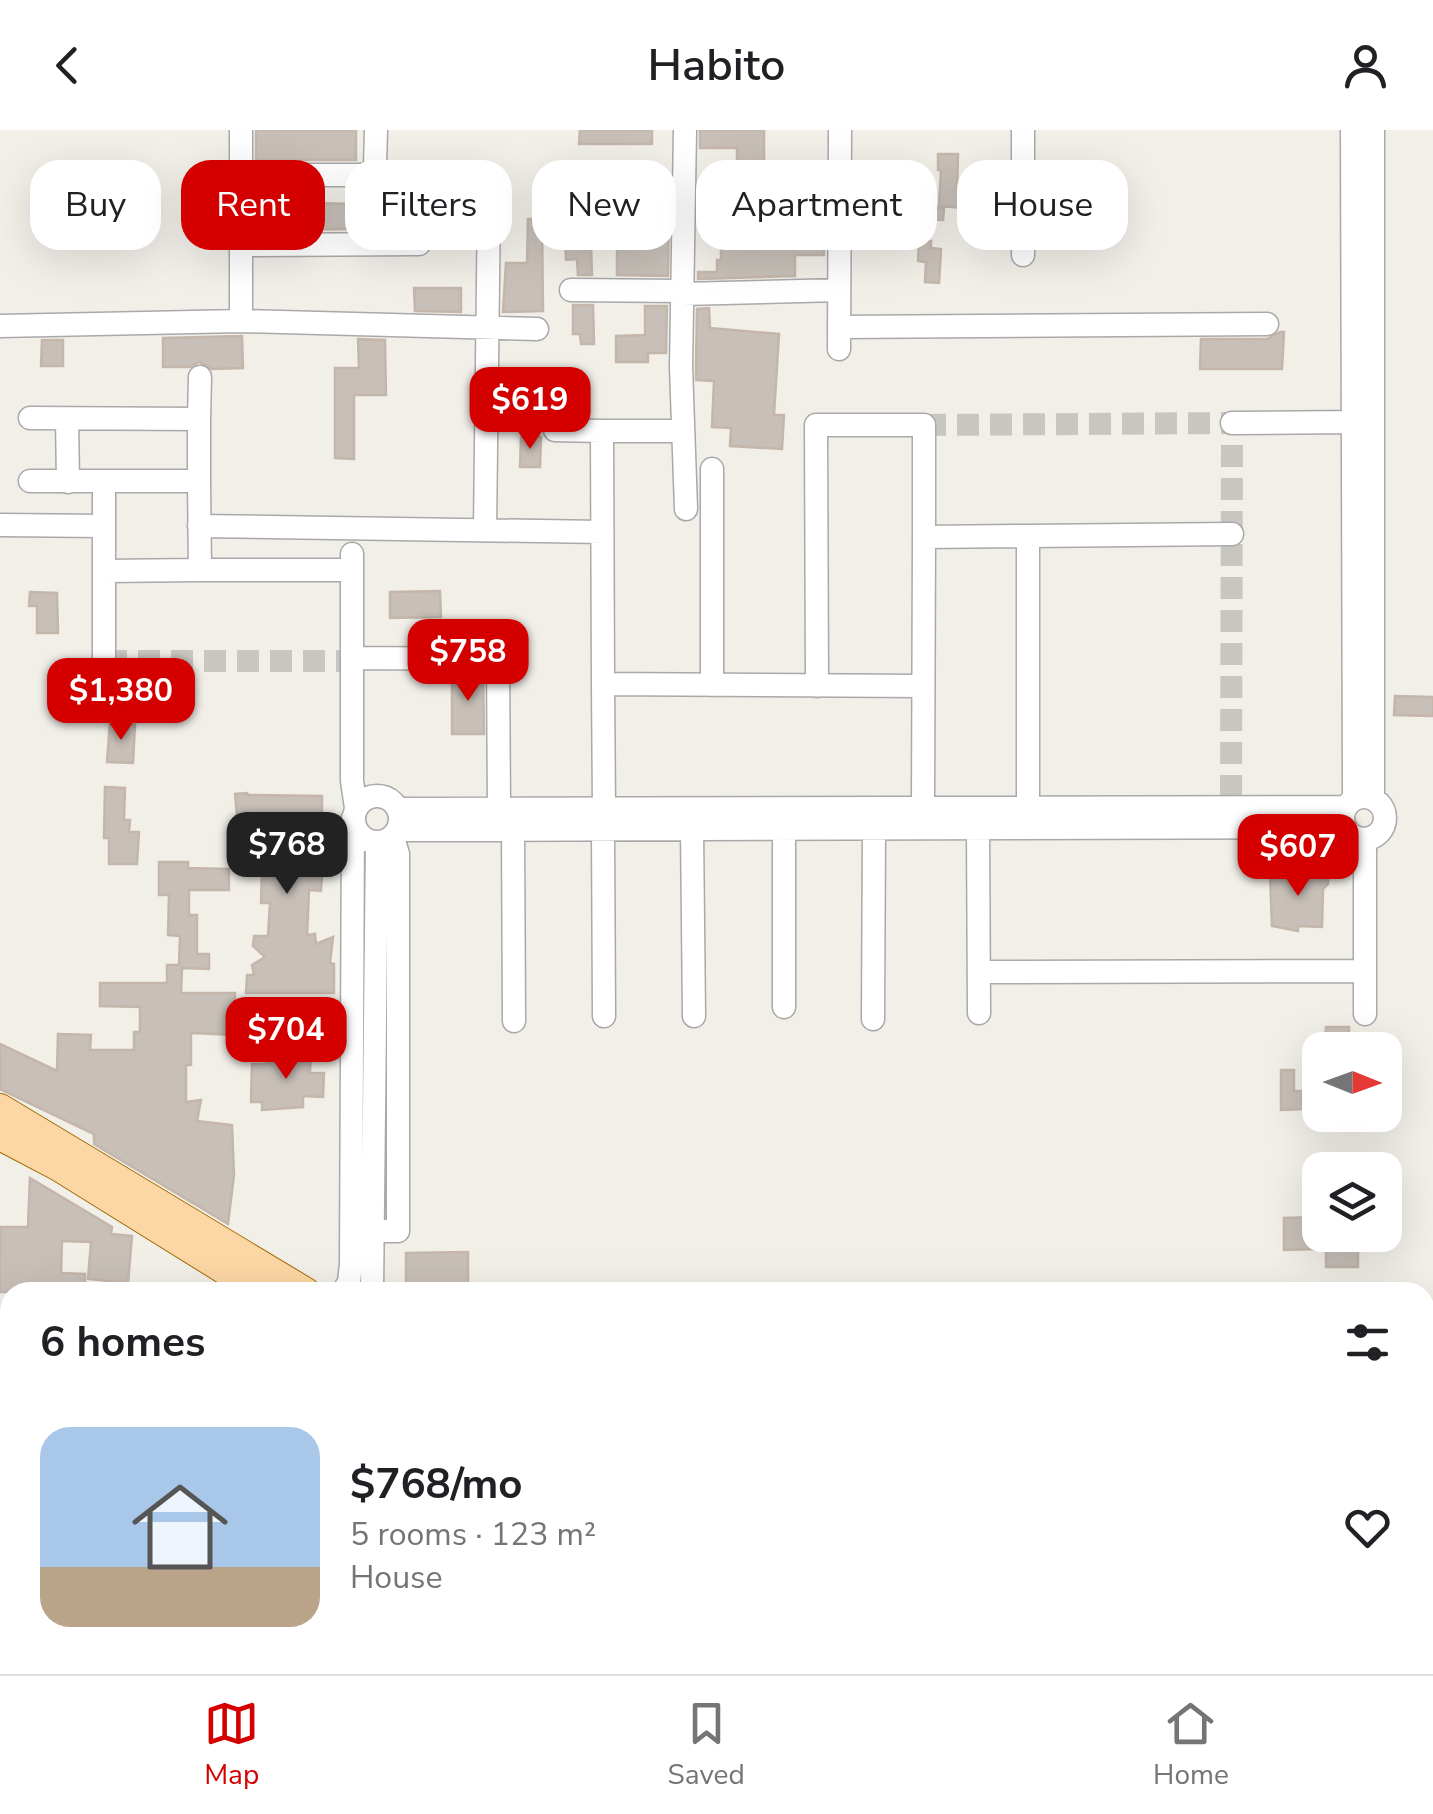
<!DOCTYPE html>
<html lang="en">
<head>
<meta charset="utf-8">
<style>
	body { margin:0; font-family:"Nunito Sans",sans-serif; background:#f2f2f2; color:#202124; height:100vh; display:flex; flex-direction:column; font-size:38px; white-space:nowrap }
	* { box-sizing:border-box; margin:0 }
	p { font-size:32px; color:#757577 }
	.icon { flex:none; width:55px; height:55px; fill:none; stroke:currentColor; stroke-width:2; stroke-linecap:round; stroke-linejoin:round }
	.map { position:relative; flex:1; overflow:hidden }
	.details { position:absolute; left:0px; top:1152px; width:1435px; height:392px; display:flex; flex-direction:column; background:#fff; border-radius:30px 30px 0 0; box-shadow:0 10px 40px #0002 }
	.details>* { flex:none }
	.top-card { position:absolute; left:30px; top:30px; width:1375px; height:90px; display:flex; gap:20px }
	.needle { width:65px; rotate:91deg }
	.fabs { position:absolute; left:1302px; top:902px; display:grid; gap:20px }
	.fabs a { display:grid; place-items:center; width:100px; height:100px; border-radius:20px; background:#fff; box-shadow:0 10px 40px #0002; font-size:50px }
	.price { position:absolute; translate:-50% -85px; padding:0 22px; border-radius:20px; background:#d40000; color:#fff; font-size:32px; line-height:65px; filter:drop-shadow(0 2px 5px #0008) }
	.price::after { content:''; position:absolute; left:50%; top:60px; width:30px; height:22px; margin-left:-15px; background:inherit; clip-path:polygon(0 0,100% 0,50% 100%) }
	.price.current { background:#222; color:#fff }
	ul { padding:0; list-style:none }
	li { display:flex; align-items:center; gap:30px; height:250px; padding:0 40px }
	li+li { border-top:2px solid #e0e0e0 }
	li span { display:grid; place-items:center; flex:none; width:280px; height:200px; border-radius:30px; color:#555 }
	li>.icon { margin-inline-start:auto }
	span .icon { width:120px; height:120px; fill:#fffc; stroke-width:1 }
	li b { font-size:42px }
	h2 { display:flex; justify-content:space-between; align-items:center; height:120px; padding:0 40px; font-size:42px }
	.chip { padding:0 35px; border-radius:30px; background:#fff; box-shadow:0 10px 40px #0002; font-size:35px; line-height:90px }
	.chip.current { background:#d40000; color:#fff }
	header { display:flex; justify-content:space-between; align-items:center; height:130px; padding:0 40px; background:#fff; font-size:45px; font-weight:600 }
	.tab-bar { display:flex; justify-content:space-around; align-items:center; height:140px; border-top:2px solid #e0e0e0; background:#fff; font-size:28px; color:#757577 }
	.tab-bar a { display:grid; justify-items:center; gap:5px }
	.tab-bar .current { color:#d40000 }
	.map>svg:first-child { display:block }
	.building { fill:#c7bfb8; stroke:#c4b6ab; stroke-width:2.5 }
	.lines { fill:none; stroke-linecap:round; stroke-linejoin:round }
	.minor-tunnel { stroke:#c8c6c1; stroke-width:22; stroke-dasharray:22 11; stroke-linecap:butt }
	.minor-casing { stroke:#a9a9a9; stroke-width:25 }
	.major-casing { stroke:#a06b00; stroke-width:30 }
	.minor { stroke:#fff; stroke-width:22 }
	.major { stroke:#fcd6a4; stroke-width:28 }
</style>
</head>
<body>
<header><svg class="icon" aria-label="back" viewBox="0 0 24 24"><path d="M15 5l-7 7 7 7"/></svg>Habito<svg class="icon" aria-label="person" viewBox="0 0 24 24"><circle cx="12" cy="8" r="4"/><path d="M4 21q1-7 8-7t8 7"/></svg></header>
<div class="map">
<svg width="1433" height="1544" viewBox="0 0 1433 1544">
	<rect width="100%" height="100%" fill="#f2efe9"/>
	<path class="building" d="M 256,0 L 356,0 L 356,30 L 256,30 Z
		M 580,0 L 652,0 L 652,14 L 579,14 Z
		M 700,0 L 764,0 L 764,82 L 704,80 L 703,65 L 737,64 L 737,18 L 700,18 Z
		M 938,24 L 958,24 L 957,61 L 964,62 L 964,78 L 939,76 L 941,40 L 938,40 Z
		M 1047,44 L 1091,44 L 1091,59 L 1047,60 Z
		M 275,72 L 353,74 L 353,99 L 275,100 Z
		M 391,72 L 447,72 L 446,88 L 411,87 L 411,99 L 391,99 Z
		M 855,74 L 944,78 L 943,90 L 855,87 Z
		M 613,78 L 669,79 L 668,146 L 617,145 L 617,116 L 591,115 L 592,145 L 578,145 L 577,129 L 566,130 L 565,104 L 579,104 L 579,95 L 590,95 L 590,88 L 612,88 Z
		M 528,89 L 542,89 L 543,181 L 503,182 L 506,133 L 527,133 Z
		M 919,111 L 931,111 L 931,118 L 941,119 L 939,153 L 925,152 L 926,132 L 918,131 Z
		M 771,112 L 824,112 L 824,125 L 795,125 L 795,146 L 698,149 L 698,142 L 717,142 L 717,130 L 721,130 L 721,119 L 771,117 Z
		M 414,158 L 461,158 L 461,182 L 415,181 Z
		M 573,175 L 593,175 L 594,214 L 581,214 L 580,204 L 573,204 Z
		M 645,176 L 667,176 L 666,223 L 648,223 L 648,232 L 616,232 L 616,206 L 645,205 Z
		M 709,178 L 710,198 L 779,204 L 774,285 L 784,285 L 782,319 L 730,316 L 731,298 L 712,297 L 714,251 L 696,250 L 696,237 L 697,179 Z
		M 1280,202 L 1284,202 L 1282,239 L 1200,239 L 1201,209 L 1267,209 Z
		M 242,206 L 243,238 L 212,239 L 199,232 L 190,237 L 163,237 L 163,208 Z
		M 358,209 L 385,210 L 386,265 L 354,265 L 354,329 L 335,328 L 335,238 L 359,238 Z
		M 42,210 L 63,210 L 63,236 L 41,236 Z
		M 521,307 L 541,307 L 540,337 L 520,337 Z
		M 440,461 L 441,487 L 390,488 L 390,462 Z
		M 30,462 L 57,463 L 58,503 L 37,503 L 37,476 L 29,476 Z
		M 452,544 L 483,544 L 484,604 L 452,604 Z
		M 1395,566 L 1433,567 L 1433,586 L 1394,585 Z
		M 110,593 L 135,595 L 133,633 L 107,632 Z
		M 105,657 L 125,658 L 124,690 L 130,690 L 129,702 L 139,702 L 137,734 L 109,734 L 109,708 L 104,708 Z
		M 247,663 L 248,665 L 322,666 L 322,684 L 308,684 L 308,713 L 314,713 L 312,746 L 322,746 L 321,761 L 309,760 L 307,805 L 315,804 L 316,814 L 333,807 L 330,833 L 334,834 L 334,863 L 246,863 L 247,845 L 254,845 L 252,835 L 265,827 L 253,816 L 254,806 L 268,806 L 270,773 L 261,773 L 262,741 L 256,741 L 256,684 L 237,685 L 235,664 Z
		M 159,732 L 188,732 L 188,738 L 229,739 L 229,760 L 189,760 L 189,785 L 197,785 L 197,824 L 209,824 L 209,839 L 182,838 L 181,863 L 235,863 L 234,905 L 191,903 L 191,935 L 186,935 L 186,972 L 201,970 L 197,991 L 232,995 L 234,1045 L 228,1094 L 94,1014 L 94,1004 L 0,959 L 0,914 L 57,941 L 58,904 L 91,905 L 90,920 L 134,920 L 134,902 L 140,902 L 140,877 L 100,876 L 100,853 L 167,853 L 167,835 L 179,835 L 180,806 L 168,805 L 169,765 L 159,765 Z
		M 1318,739 L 1328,744 L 1328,754 L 1323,759 L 1322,797 L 1298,796 L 1298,801 L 1272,796 L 1270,745 L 1286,746 L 1286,741 L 1312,742 Z
		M 1326,897 L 1349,897 L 1349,920 L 1325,920 Z
		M 293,918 L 311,918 L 310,943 L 324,943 L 323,967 L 303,966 L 303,977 L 262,980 L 262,972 L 251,972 L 252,934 L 267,934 L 267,928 L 293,930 Z
		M 1281,940 L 1294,940 L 1294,961 L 1302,961 L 1302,979 L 1281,980 Z
		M 30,1048 L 112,1097 L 111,1104 L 132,1106 L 128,1153 L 88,1149 L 91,1112 L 62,1111 L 61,1143 L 85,1144 L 85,1162 L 0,1162 L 0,1097 L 28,1097 Z
		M 1315,1087 L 1316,1119 L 1284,1120 L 1284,1088 Z
		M 1326,1112 L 1358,1112 L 1358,1137 L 1326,1137 Z
		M 468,1122 L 468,1162 L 406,1162 L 406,1123 Z"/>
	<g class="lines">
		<path class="minor-tunnel" d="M 924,295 L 1232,293 L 1231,677
			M 105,531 L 352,531"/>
		<defs>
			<path id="minor" d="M 685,0 L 681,237 L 686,379
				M 1023,0 L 1023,125
				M 1352,0 L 1354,668
				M 241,45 L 364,45 L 371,43 L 375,36 L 376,0
				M 241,115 L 419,114
				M 571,160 L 682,161
				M 682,164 L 839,160
				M 241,191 L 241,0
				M 0,196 L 241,191 L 537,199
				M 839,197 L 1267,194
				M 839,219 L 840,0
				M 30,288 L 199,289 L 200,247
				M 67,289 L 68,352
				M 199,289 L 199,351
				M 1232,293 L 1353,292
				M 555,300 L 602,301
				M 30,351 L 199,351 L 200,440 L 104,441
				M 0,395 L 104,396
				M 199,396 L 602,402
				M 485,400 L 489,68
				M 1028,406 L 1232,404
				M 352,424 L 352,651 L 356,678
				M 200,440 L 352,440
				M 352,528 L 498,529 L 499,679
				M 603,554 L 602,301 L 678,301
				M 712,555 L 712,339
				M 817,556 L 816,295 L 924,295 L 924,407
				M 104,559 L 104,352
				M354 689a23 23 0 1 1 46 0a23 23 0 1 1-46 0Z
				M1343 688a21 21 0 1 1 42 0a21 21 0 1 1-42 0Z
				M 1373,668 L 1373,0
				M 923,678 L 924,407 L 1028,406 L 1028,677
				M 399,679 L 1345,677
				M 604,679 L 603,554 L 923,556
				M 978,698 L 979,883
				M 692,699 L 694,886
				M 398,700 L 1345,697
				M 513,700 L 514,891
				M 603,700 L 604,886
				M 1365,841 L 1365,709
				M 979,842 L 1365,841 L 1365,884
				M 784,877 L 784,699
				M 873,889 L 874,698
				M 374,1101 L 398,1101 L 398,724 L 393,707
				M 343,1162 L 349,1152 L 351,1134 L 353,688
				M 372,1162 L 377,713
				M 0,1357 L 10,1357
				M 126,1535 L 126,1544
				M 331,1535 L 331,1544
				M 228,1544 L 228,1535
				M 543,1544 L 543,1535"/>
			<path id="major" d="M 0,978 L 306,1162
				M 0,1006 L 59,1037 L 260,1162
				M 811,1535 L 821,1544
				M 842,1535 L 852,1544"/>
		</defs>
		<use href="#minor" class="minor-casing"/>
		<use href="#major" class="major-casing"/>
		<use href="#minor" class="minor"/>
		<use href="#major" class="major"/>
	</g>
</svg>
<div class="fabs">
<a><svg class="needle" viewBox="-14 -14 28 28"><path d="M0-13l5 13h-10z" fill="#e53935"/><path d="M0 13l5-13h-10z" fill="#757577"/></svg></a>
<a><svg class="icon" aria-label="layers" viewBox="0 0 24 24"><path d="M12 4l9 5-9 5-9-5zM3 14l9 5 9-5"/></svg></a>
</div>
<b class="price" style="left:530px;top:322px">$619</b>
<b class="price" style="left:468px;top:574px">$758</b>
<b class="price" style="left:121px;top:613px">$1,380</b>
<b class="price current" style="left:287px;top:767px">$768</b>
<b class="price" style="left:1298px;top:769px">$607</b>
<b class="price" style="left:286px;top:952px">$704</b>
<div class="top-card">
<a class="chip">Buy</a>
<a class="chip current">Rent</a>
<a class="chip">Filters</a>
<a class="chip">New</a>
<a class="chip">Apartment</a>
<a class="chip">House</a>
</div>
<section class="details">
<h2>6 homes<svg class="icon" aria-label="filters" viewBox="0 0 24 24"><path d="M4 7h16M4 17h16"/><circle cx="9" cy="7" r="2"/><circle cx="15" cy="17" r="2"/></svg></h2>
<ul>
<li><span style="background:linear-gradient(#a9c7e8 70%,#b9a48a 0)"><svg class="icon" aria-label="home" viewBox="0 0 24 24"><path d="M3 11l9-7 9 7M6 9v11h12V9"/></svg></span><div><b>$768/mo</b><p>5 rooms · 123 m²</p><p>House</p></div><svg class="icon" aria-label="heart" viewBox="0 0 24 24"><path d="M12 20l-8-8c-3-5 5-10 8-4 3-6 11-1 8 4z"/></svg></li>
</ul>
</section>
</div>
<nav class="tab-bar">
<a class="current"><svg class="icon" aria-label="map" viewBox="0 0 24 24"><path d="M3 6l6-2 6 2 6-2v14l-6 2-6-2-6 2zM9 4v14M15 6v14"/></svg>Map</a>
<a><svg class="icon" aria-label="saved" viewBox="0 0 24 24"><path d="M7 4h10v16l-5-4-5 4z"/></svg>Saved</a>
<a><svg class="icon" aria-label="home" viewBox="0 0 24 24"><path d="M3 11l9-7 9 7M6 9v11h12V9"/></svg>Home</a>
</nav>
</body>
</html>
